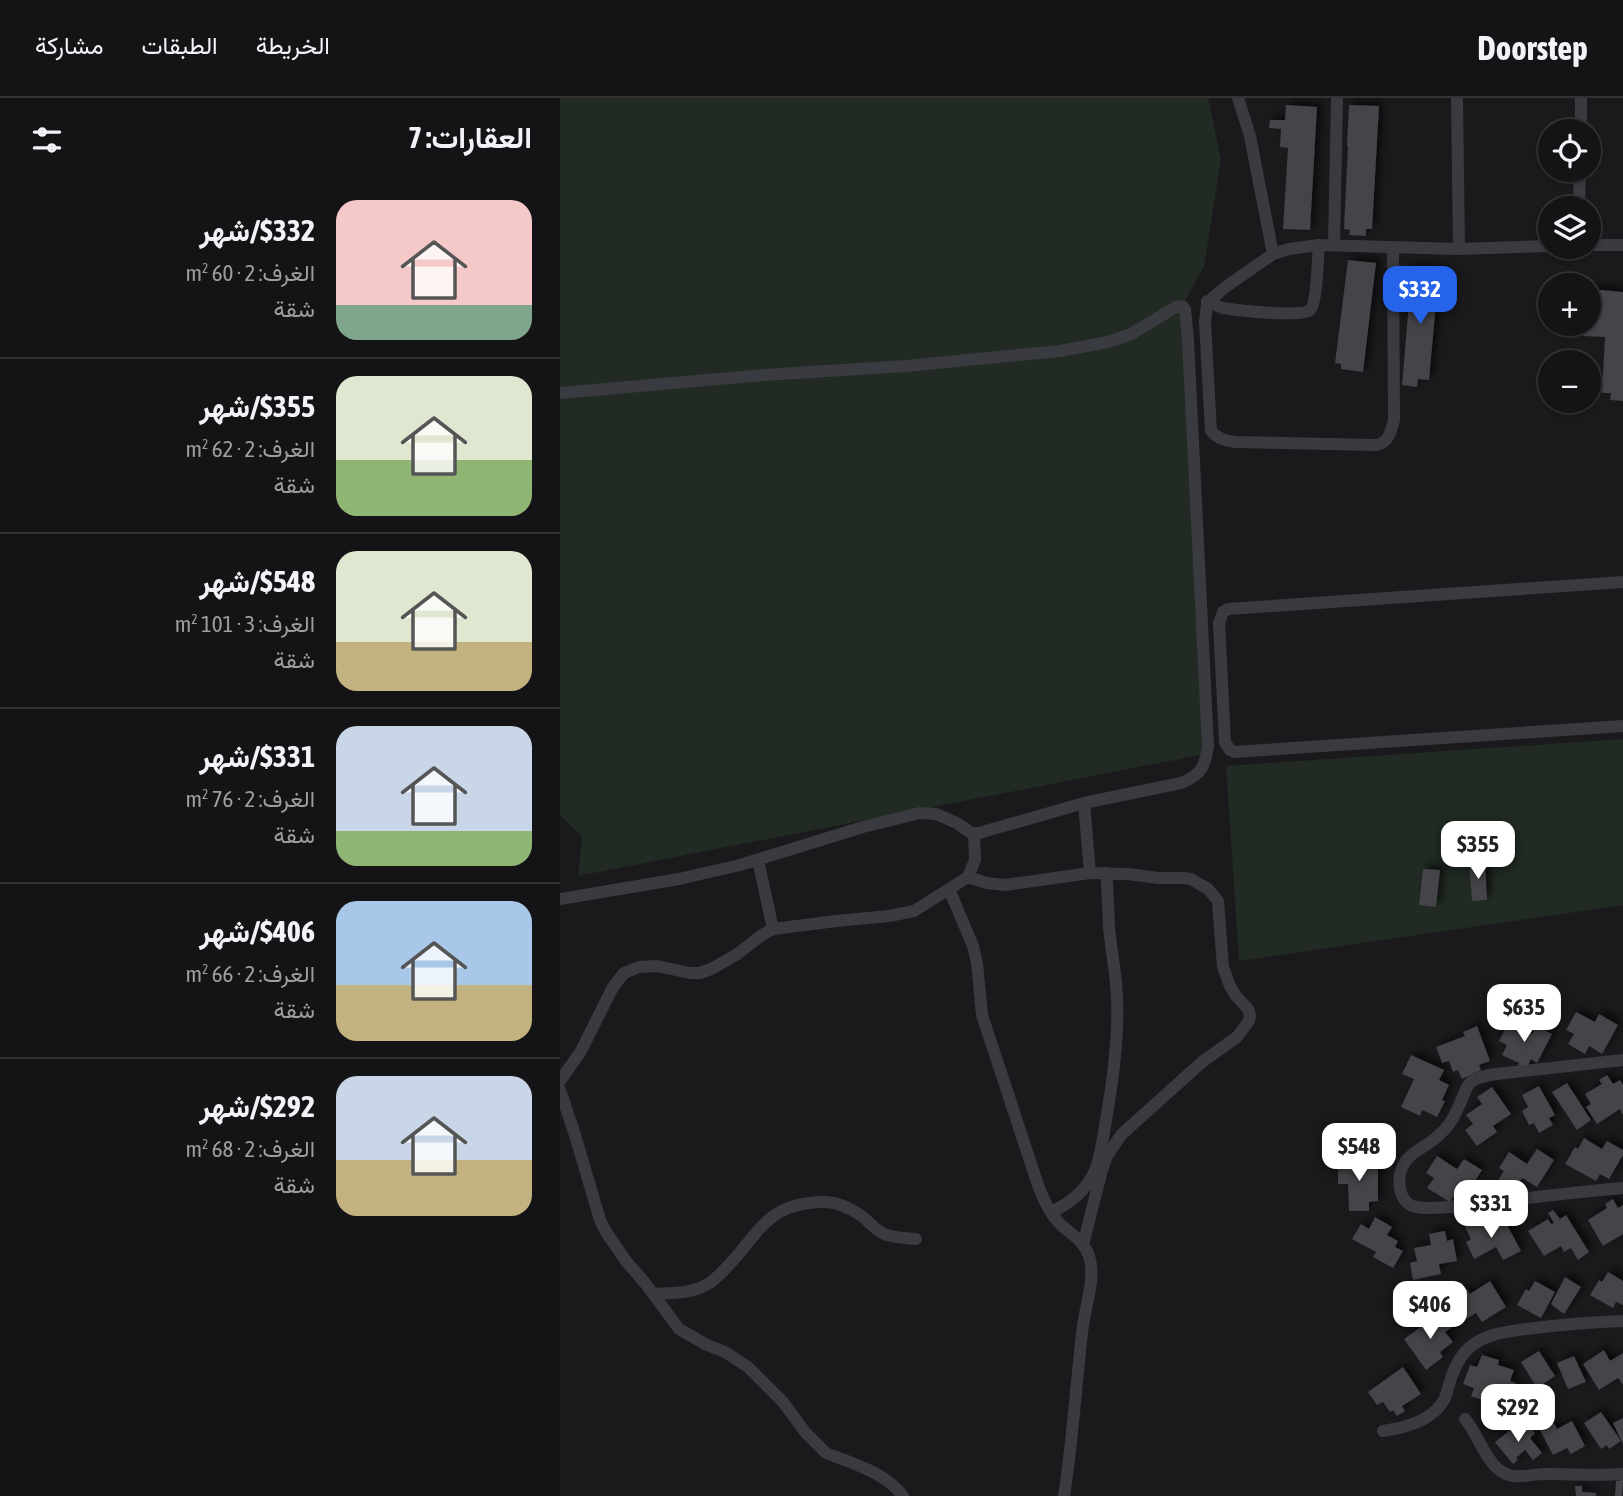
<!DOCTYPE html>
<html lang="ar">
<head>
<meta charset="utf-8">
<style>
	body { margin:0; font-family:"Asap Condensed",Vazirmatn,sans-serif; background:#1d1c1e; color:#f1f3f6; direction:rtl; height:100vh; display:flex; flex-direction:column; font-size:26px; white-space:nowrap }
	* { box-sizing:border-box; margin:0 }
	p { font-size:23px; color:#9d9ea0 }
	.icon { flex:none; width:38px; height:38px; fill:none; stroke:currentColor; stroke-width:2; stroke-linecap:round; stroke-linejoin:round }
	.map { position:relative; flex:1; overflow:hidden; direction:ltr }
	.sheet { display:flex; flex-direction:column; background:#141315; width:560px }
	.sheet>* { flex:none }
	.fabs { position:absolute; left:978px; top:21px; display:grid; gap:14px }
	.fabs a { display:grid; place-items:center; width:63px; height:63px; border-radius:50%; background:#141315; box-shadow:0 2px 5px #0004,0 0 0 2px #333234; font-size:35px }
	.price { position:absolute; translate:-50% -60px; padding:0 16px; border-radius:14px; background:#fff; color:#222; font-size:23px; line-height:46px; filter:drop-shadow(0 2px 4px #0008) }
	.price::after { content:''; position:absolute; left:50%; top:42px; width:21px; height:16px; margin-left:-10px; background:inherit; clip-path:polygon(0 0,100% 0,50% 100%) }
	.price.on { background:#2563eb; color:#fff }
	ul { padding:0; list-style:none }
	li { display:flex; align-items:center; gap:21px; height:175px; padding:0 28px }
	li+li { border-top:2px solid #333234 }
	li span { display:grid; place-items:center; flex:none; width:196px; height:140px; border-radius:21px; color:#555 }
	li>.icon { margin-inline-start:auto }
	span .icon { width:84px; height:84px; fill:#fffc; stroke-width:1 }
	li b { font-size:30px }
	h2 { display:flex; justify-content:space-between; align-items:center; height:84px; padding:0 28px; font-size:30px }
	header { display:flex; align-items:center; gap:42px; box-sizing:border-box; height:98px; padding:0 35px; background:#141315; border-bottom:2px solid #333234 }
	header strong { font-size:33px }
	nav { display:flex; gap:38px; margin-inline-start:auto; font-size:24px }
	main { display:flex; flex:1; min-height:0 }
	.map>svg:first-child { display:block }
	.green { fill:#212a23 }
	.building { fill:#444449; filter:url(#shadow) }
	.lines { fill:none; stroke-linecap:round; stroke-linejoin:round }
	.street { stroke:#3a3b41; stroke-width:12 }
</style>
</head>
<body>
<header>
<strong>Doorstep</strong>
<nav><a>الخريطة</a><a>الطبقات</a><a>مشاركة</a></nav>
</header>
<main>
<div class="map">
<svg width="1063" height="1398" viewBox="0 0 1063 1398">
	<defs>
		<filter id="shadow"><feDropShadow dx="4.5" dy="-4.5" stdDeviation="3.5" flood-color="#0009"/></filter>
	</defs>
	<rect width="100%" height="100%" fill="#1a191c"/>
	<path class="green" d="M 0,0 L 648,0 L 661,61 L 644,169 L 623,206 L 646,656 L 18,778 L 22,739 L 0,717 Z
		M 1063,641 L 1063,807 L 679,863 L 666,668 Z"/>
	<path class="building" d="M 726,7 L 757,9 L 750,132 L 723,131 L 728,50 L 720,49 L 721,31 L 709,30 L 710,22 L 725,22 Z
		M 789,7 L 819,8 L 812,131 L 806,131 L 806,138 L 789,137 L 790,132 L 784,131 L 788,48 L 787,48 Z
		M 788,162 L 816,165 L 803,274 L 781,271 L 781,266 L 775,265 Z
		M 852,169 L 879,172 L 869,282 L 858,281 L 857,289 L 842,287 Z
		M 1029,191 L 1063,194 L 1063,303 L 1050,302 L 1051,295 L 1042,295 L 1045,239 L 1023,238 L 1023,226 L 1029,226 Z
		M 925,764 L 927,802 L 912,803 L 909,765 Z
		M 863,771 L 880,772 L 876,809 L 859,807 Z
		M 1016,914 L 1035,924 L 1039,916 L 1058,927 L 1042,956 L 1029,948 L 1025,956 L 1008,946 L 1014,936 L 1006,932 Z
		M 949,924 L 972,936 L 976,928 L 992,936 L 977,965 L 971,961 L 966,971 L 958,967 L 959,965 L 942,957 L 947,947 L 939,943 Z
		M 917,928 L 930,963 L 919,967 L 921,972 L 902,981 L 898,972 L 893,974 L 889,963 L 882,965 L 876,949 L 905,938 L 903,934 Z
		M 851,957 L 884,972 L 879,982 L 889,987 L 882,1002 L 885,1003 L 877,1019 L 862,1012 L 860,1018 L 841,1009 L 854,981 L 842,976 Z
		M 1047,977 L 1053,986 L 1060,982 L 1063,987 L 1063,1017 L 1060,1011 L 1037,1026 L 1026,1009 L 1031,1006 L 1025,996 L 1042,986 L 1039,982 Z
		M 1007,985 L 1031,1022 L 1017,1032 L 992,994 Z
		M 979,988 L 995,1017 L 989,1020 L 993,1027 L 979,1035 L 974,1025 L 969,1027 L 962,1013 L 968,1009 L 962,997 Z
		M 932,989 L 951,1016 L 933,1028 L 937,1034 L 917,1048 L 905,1032 L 913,1026 L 906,1017 L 922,1006 L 917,999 Z
		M 1024,1040 L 1042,1051 L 1047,1043 L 1063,1052 L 1063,1057 L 1049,1081 L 1040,1076 L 1036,1083 L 1005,1066 L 1015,1049 L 1018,1051 Z
		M 977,1051 L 994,1062 L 977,1089 L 962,1080 L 953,1094 L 937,1084 L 944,1073 L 939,1070 L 949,1054 L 967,1066 Z
		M 783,1058 L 801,1058 L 801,1070 L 818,1070 L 818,1103 L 809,1104 L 809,1113 L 789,1113 L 788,1086 L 778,1086 L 778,1068 L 784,1067 Z
		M 877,1058 L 897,1071 L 904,1061 L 922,1072 L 904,1100 L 896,1095 L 890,1104 L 867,1090 L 874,1080 L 866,1075 Z
		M 1053,1101 L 1058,1110 L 1063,1107 L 1063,1136 L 1043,1148 L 1028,1122 L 1047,1110 L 1045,1106 Z
		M 993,1112 L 1000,1121 L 1006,1117 L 1029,1154 L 1018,1162 L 1011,1150 L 1004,1154 L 1001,1148 L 984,1158 L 968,1133 L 988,1121 L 991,1126 L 994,1125 L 988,1115 Z
		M 815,1119 L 832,1129 L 827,1137 L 838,1143 L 835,1149 L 843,1153 L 833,1170 L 813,1159 L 816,1154 L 792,1141 L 801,1126 L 809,1131 Z
		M 923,1120 L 929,1132 L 945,1123 L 961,1153 L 943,1162 L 936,1149 L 914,1161 L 906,1144 L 911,1141 L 905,1129 Z
		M 885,1133 L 887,1143 L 893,1141 L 897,1163 L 879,1166 L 881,1176 L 853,1182 L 850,1165 L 857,1163 L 854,1150 L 871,1147 L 869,1136 Z
		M 1048,1174 L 1063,1183 L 1063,1207 L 1056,1204 L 1053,1210 L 1030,1197 L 1039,1182 L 1042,1184 Z
		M 1005,1179 L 1021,1189 L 1004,1216 L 991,1206 Z
		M 930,1183 L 946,1209 L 922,1224 L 916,1215 L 900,1225 L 887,1204 L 907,1191 L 910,1196 Z
		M 975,1183 L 995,1194 L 981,1220 L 957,1207 L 966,1191 L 969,1193 Z
		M 880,1215 L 891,1230 L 885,1234 L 893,1244 L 880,1254 L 883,1259 L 866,1272 L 844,1241 Z
		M 1044,1252 L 1050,1263 L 1063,1255 L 1063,1287 L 1058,1280 L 1039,1292 L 1023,1266 Z
		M 979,1253 L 995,1278 L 977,1290 L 961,1264 Z
		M 922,1257 L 939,1262 L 938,1267 L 954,1272 L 950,1283 L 956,1285 L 948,1310 L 932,1305 L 935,1298 L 928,1296 L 925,1303 L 911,1298 L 914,1290 L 903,1286 L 910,1267 L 917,1269 Z
		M 1014,1258 L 1026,1284 L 1008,1291 L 997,1265 Z
		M 843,1269 L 861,1296 L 842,1308 L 845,1313 L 837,1318 L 833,1312 L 830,1314 L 823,1304 L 817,1307 L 808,1294 Z
		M 1041,1314 L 1061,1343 L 1049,1351 L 1047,1347 L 1041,1351 L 1024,1325 Z
		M 1063,1320 L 1063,1346 L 1053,1325 Z
		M 1012,1323 L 1025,1348 L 1011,1356 L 1007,1350 L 993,1357 L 980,1332 L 994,1325 L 997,1331 Z
		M 969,1328 L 975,1335 L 970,1340 L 982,1355 L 973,1362 L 965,1352 L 956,1360 L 958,1362 L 953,1366 L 935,1344 L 954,1329 L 959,1336 Z
		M 1063,1382 L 1062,1398 L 1055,1398 L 1056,1383 Z
		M 1015,1388 L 1022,1388 L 1022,1394 L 1036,1395 L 1036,1398 L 1016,1398 Z"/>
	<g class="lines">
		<path class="street" d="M 678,0 L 690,38 L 713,156
			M 897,0 L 899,151
			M 1021,33 L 1021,0
			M 1019,110 L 1020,72
			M 774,147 L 777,0
			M 1029,147 L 1063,147
			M 833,149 L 834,322 C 831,333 829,344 817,347 L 676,344 C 666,343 658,341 651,333 L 645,224 L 647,205 L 664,190 L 713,156 L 729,151 L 759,147 L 899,151 L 990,148
			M 647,203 C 653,206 657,208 663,210 C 676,212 742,220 750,212 C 757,206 758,158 759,147
			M 0,295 L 204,277 L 346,268 L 500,253 L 548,244 L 571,236 L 616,209 L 622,208 L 625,211 L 628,242 L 648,648 C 645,669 641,677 621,685 L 524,705 L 419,735 L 411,735 L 397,725 L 376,716 L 360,715 L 303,729 L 180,767 L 119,781 L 0,801
			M 1063,484 L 668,511 L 663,514 L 659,525 L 665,644 L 670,652 L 674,654 L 1063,628
			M 524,705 L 530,775
			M 198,762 L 213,831
			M 408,779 L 427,785 L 445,787 L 530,775 L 568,776 L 598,780 L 624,780 L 631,781 L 648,791 L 658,803 L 663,869 L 670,888 L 676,898 L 688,911 L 690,918 L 689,923 L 677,939 L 642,964 L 561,1037 L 547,1058 L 542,1072 L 523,1147
			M 389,791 L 413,848 L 417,865 L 422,917 L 479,1090 C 484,1103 490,1116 500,1126 C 511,1136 524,1143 529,1158 C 536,1179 526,1206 523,1227 C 516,1284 513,1341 504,1398
			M 1063,962 L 936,976 C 903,981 910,986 897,1012 C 893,1022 886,1031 878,1038 C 868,1048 853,1052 845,1064 C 836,1078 837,1105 856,1109 C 872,1112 898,1108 914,1106 C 964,1101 1013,1094 1063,1090
			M 0,983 L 21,953 L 53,889 L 64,875 L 79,869 L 97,868 L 130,875 L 140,875 L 151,871 L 176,857 L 202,837 L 213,831 L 276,823 L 329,818 L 354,813 L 408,779 L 415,762 L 414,736
			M 0,992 L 15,1037 L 40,1122 L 46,1134 L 66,1163 L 85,1185 L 119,1231 L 147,1247 L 165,1254 L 188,1269 L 223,1304 L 245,1334 L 266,1355 C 293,1366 325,1374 343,1398
			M 491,1114 C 509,1106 525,1093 534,1075 C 541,1059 543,1040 546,1022 C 553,982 559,940 557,899 C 556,875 551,852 549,829 C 548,811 548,793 546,775
			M 93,1196 C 111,1195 130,1196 146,1187 C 154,1183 160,1176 166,1170 C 201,1134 206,1105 264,1104 C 277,1104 292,1111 303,1119 C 310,1125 316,1132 324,1136 C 334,1140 345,1140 356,1141
			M 905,1321 C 918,1336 923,1358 938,1371 C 943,1375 947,1377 953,1378 C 964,1379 975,1376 986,1376 C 1012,1376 1037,1378 1063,1376
			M 823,1333 C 845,1330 872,1323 884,1302 C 887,1297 887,1292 889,1287 C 893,1272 901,1255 914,1246 C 929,1235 948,1234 966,1231 C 998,1227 1030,1224 1063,1223"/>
	</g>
</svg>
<div class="fabs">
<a><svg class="icon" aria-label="locate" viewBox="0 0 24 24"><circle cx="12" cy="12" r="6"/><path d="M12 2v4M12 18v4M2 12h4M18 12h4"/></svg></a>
<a><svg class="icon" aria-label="layers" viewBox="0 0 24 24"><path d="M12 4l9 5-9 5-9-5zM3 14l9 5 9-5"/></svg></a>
<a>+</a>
<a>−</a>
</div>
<b class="price on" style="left:860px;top:228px">$332</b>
<b class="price" style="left:918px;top:783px">$355</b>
<b class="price" style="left:964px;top:946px">$635</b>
<b class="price" style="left:799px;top:1085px">$548</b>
<b class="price" style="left:931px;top:1142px">$331</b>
<b class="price" style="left:870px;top:1243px">$406</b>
<b class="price" style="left:958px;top:1346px">$292</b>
</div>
<section class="sheet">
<h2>العقارات: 7<svg class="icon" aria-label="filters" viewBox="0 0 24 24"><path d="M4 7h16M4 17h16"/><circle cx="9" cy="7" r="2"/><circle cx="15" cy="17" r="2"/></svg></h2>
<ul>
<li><span style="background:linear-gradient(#f6c9c9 75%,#7fa58c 0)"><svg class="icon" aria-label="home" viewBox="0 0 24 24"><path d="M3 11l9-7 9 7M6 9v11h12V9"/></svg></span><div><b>$332/شهر</b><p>الغرف: 2 · 60 m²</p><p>شقة</p></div></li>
<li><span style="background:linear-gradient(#dfe7d0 60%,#8fb573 0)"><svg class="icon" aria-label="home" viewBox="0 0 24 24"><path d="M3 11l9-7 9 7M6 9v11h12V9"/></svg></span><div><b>$355/شهر</b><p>الغرف: 2 · 62 m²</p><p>شقة</p></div></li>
<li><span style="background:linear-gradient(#dfe7d0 65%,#c2b280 0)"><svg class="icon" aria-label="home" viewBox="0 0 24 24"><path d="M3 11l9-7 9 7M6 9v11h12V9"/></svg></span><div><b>$548/شهر</b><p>الغرف: 3 · 101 m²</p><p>شقة</p></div></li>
<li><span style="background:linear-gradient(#c9d6e8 75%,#8fb573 0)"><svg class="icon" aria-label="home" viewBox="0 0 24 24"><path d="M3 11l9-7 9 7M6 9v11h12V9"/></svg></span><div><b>$331/شهر</b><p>الغرف: 2 · 76 m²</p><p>شقة</p></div></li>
<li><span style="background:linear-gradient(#a9c7e8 60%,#c2b280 0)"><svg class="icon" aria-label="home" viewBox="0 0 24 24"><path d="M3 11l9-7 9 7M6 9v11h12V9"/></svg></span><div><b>$406/شهر</b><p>الغرف: 2 · 66 m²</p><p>شقة</p></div></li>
<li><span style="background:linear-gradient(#c9d6e8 60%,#c2b280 0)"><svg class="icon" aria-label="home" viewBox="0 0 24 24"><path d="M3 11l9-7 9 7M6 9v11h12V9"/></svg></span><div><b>$292/شهر</b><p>الغرف: 2 · 68 m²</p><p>شقة</p></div></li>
</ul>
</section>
</main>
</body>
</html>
